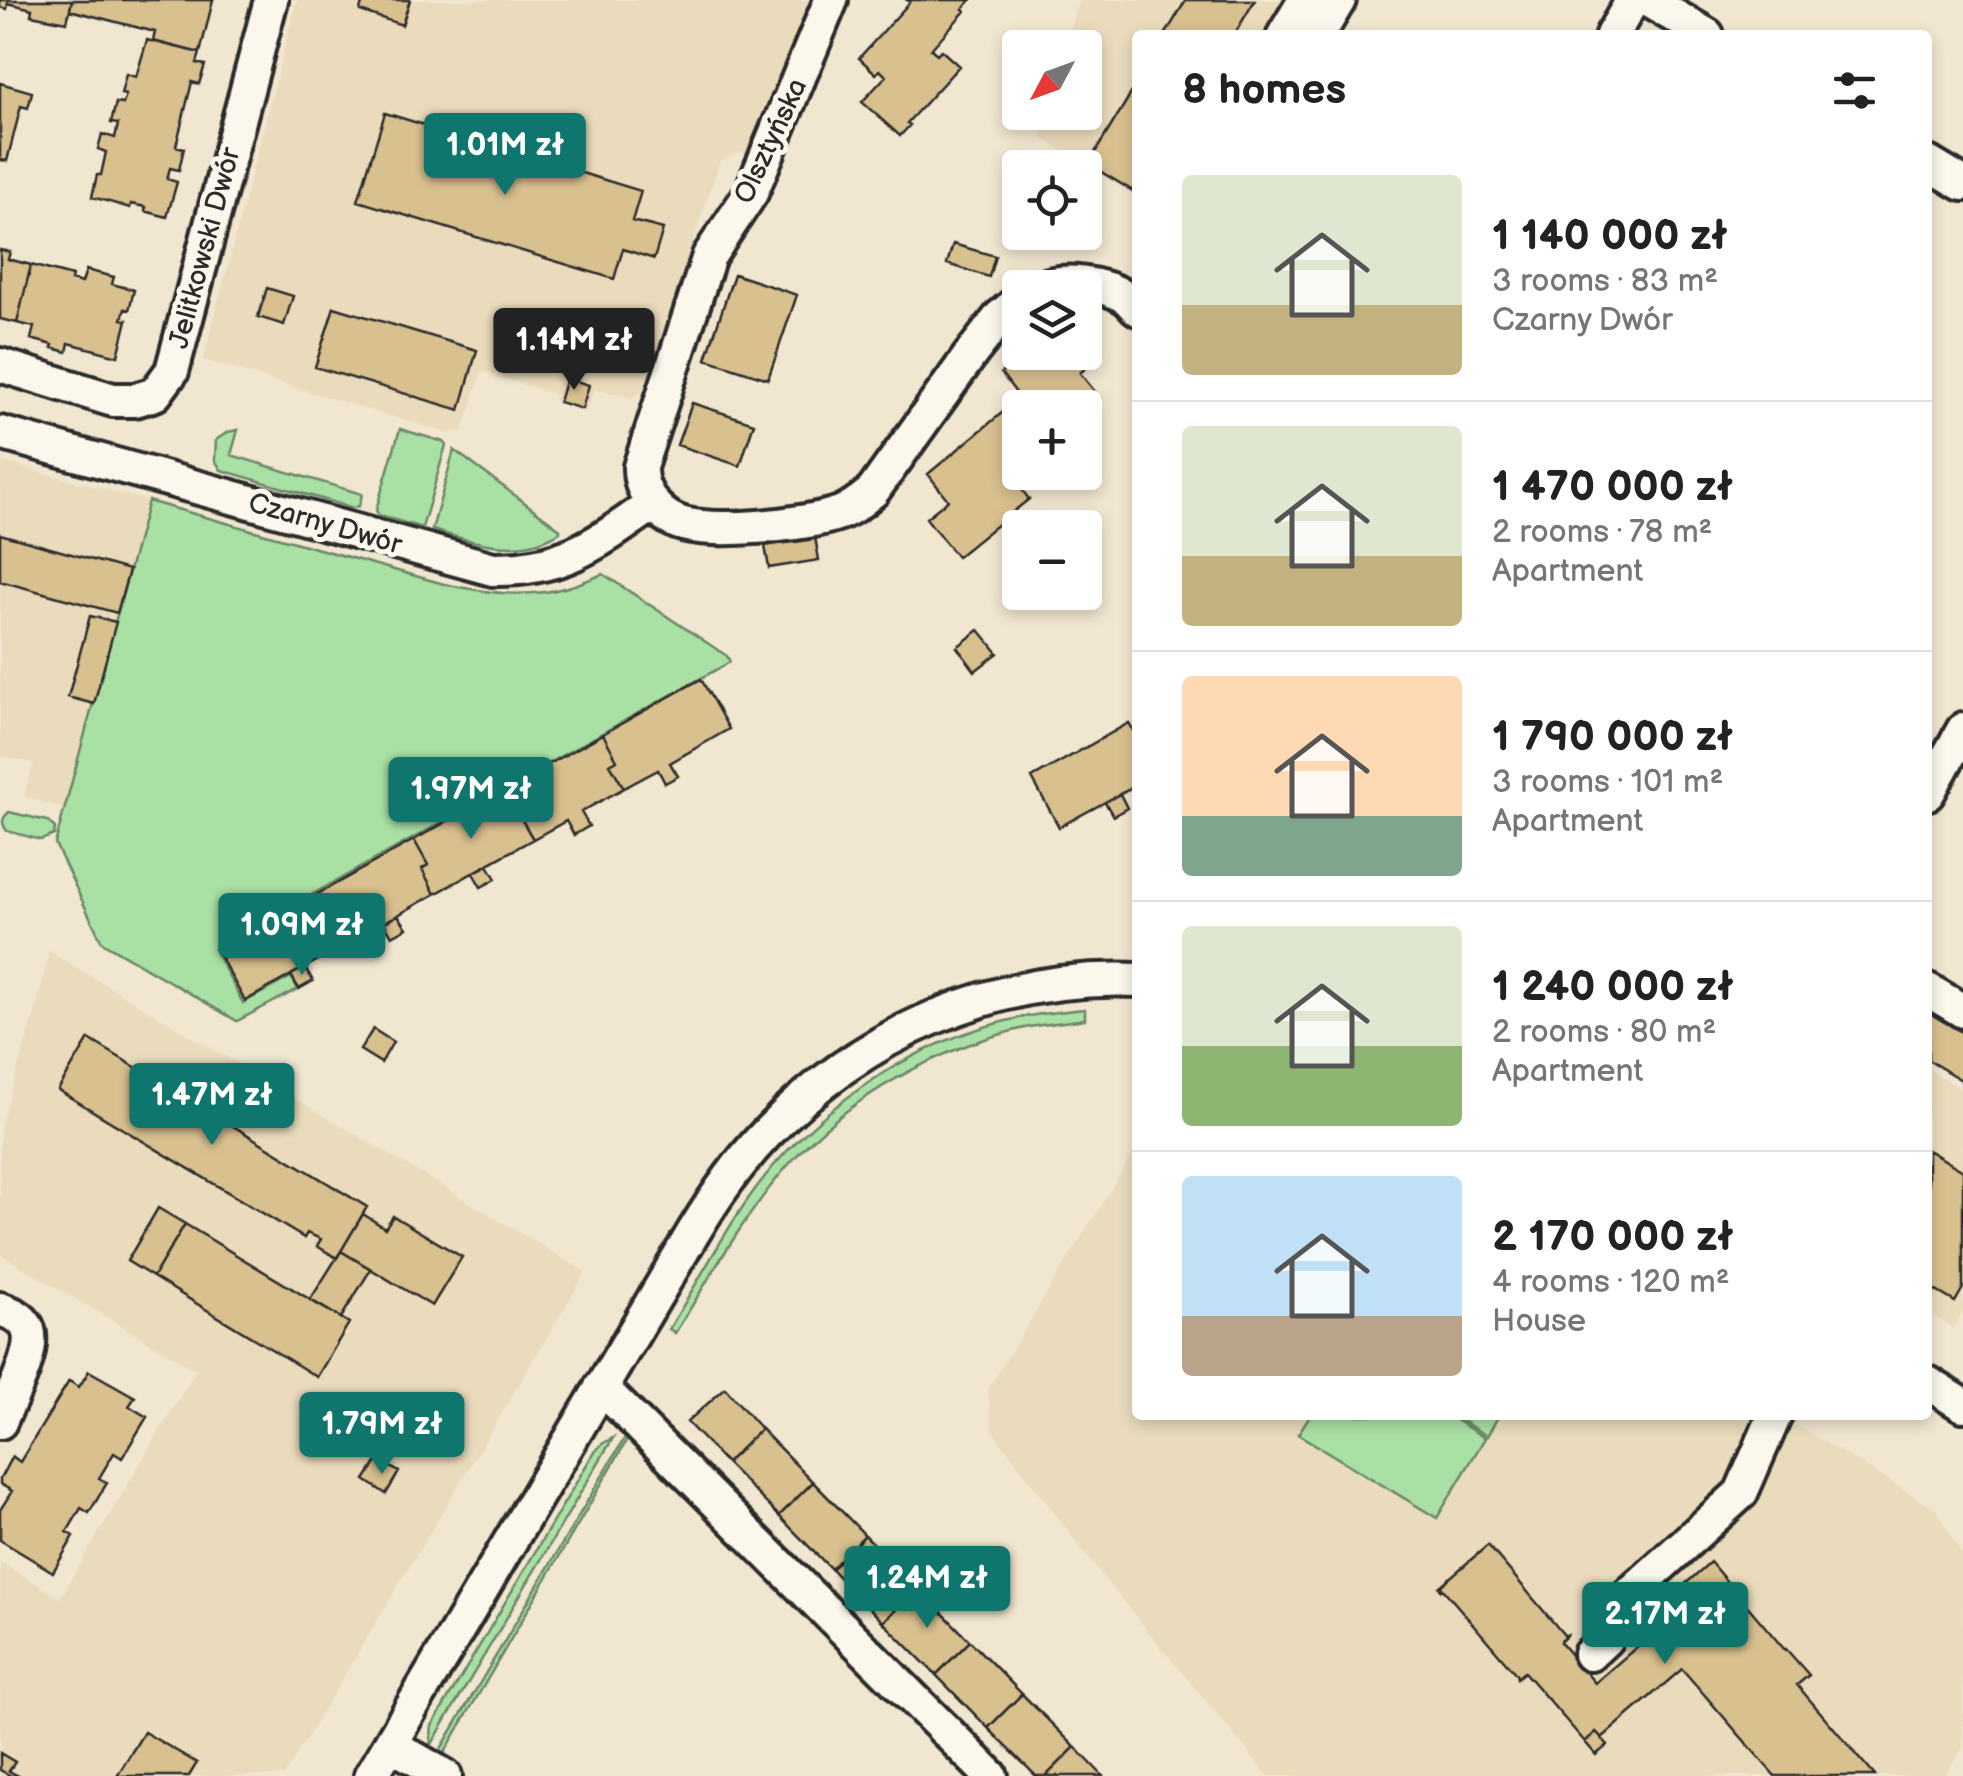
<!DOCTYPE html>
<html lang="en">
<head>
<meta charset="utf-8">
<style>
	body { margin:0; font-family:"Balsamiq Sans",sans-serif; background:#f2f2f2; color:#222; height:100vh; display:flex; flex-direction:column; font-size:38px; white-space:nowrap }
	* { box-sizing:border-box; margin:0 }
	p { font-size:32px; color:#767676 }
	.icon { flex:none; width:55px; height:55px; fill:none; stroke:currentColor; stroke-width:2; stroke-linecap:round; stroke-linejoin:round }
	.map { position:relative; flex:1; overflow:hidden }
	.drawer { position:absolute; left:1132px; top:30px; width:800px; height:1390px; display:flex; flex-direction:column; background:#fff; border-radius:10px; box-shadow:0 5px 15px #0003 }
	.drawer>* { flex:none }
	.needle { width:65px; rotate:229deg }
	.fabs { position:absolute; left:1002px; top:30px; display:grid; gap:20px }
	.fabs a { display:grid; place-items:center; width:100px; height:100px; border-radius:10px; background:#fff; box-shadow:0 5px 15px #0003; font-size:50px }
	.price { position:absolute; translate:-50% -85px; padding:0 22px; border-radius:10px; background:#0f766e; color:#fff; font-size:32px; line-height:65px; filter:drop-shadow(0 2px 5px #0008) }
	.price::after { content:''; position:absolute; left:50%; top:60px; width:30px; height:22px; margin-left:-15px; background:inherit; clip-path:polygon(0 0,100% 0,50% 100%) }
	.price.current { background:#222; color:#fff }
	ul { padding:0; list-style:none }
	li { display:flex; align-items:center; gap:30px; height:250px; padding:0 50px }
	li+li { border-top:2px solid #e0e0e0 }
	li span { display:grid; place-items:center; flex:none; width:280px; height:200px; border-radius:10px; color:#555 }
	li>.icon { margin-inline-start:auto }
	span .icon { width:120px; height:120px; fill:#fffc; stroke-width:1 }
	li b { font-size:42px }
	h2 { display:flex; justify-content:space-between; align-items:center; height:120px; padding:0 50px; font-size:42px }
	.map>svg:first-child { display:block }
	.built { fill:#eadbbc }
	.green { fill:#a9e1a4; stroke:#6a8668; stroke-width:2.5 }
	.building { fill:#d9c08f; stroke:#2b2b2b; stroke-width:2.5 }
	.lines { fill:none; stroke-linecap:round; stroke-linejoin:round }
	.minor-casing { stroke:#2b2b2b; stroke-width:40 }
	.minor { stroke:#fbf7ec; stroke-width:32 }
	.labels { text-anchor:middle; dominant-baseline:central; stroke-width:10; stroke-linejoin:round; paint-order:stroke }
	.street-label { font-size:28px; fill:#2b2b2b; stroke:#fbf7ec }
</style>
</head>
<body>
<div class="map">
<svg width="1963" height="1776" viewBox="0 0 1963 1776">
	<rect width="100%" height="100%" fill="#f1e6d0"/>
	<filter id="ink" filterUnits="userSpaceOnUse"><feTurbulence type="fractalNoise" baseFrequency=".01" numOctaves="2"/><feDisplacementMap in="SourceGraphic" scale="20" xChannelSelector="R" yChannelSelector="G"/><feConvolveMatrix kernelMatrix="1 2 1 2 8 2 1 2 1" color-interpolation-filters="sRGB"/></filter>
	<g filter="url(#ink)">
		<path class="built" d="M 297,0 L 812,0 L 753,148 L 720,160 L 643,392 L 631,398 L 595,389 L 585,412 L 554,401 L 555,395 L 482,371 L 463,431 L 447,433 L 203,360 Z
			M 1079,0 L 1285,0 L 1265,35 L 1138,35 L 1137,197 L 1041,137 L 1048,113 L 1085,112 L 1085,48 L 1066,47 Z
			M 0,461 L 148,501 L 65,809 L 24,796 L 34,763 L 0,756 Z
			M 49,951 L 586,1272 L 284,1776 L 0,1776 L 0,1562 L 60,1598 L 196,1370 L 0,1254 L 0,1128 L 36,1010 Z
			M 1928,1069 L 1963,1090 L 1963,1312 L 1953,1328 L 1928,1313 Z
			M 1137,1147 L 1138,1415 L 1780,1415 L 1937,1510 L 1963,1557 L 1963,1747 L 1944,1776 L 1268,1776 L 1102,1576 L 992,1430 L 988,1389 Z"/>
		<path class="green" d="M 400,429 L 444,442 L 446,445 L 422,528 L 378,515 L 376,510 Z
			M 238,430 L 231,455 L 362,494 L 359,506 L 353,508 L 221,470 L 215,460 L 216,440 L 228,432 Z
			M 454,450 L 560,529 L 560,532 C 520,558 473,542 432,530 Z
			M 148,501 L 444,584 C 483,592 525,599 564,588 C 577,585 590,579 603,574 L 727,656 L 730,662 L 214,949 L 243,1003 L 291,977 L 298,989 L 237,1021 L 102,942 L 55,844 Z
			M 9,812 L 47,821 L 55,828 L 54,835 L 41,840 L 7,831 C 1,823 2,818 9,812 Z
			M 1085,1009 L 1085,1019 C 1065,1022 1045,1024 1025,1028 C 940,1047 848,1097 790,1163 C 745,1214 711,1276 675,1333 L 669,1329 C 693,1290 715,1249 740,1211 C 802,1115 912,1039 1024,1017 C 1044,1013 1065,1011 1085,1009 Z
			M 1310,1415 L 1447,1415 L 1485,1438 L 1437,1518 L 1298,1434 Z
			M 1452,1415 L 1499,1415 L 1487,1436 Z
			M 630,1429 L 633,1430 L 439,1762 L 435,1759 Z
			M 613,1438 L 430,1747 L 432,1726 L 593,1454 L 602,1444 Z"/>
		<path class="building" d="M 0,0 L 72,0 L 67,22 L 31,15 L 32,9 L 8,3 L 7,9 L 0,7 Z
			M 72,0 L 213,0 L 200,53 L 153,41 L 155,32 L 70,10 Z
			M 363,0 L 410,0 L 402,25 L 360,11 Z
			M 907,0 L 971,0 L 963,9 L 965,11 L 931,49 L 937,54 L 941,50 L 959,66 L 907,123 L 910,125 L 900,136 L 862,102 L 886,76 L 880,70 L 876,74 L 859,58 L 910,2 Z
			M 1186,0 L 1255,0 L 1234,35 L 1165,35 Z
			M 147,40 L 200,53 L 197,63 L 205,65 L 199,84 L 192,82 L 176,146 L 184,148 L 179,170 L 170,168 L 167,179 L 177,182 L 167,217 L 145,211 L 146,207 L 131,204 L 130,208 L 92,197 L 97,175 L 101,175 L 106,152 L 98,149 L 102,134 L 115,138 L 118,124 L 111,123 L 116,103 L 123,104 L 126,95 L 121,94 L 126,74 L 136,77 Z
			M 1138,82 L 1138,194 L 1088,164 Z
			M 0,83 L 32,92 L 28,108 L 21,106 L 7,161 L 0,160 Z
			M 385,113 L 641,191 L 632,221 L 663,229 L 654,259 L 623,249 L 614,279 L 358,201 Z
			M 953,244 L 995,256 L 989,277 L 947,264 Z
			M 0,250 L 10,252 L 8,259 L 31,265 L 17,323 L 0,319 Z
			M 31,265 L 72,276 L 71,280 L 82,283 L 86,270 L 114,277 L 112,284 L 134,290 L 129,310 L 125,309 L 122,319 L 127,320 L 118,356 L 69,343 L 67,352 L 52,348 L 53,345 L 31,339 L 34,327 L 17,323 Z
			M 734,274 L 797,295 L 768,379 L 706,359 Z
			M 267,288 L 293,296 L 284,325 L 258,317 Z
			M 334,307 L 477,350 L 460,410 L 315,367 Z
			M 1085,333 L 1102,354 L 1080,373 L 1100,398 L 1085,411 L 1085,408 L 1020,408 L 1020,464 L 1009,473 L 1029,499 L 957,557 L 926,518 L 948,500 L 928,474 L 1020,398 L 1001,373 L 1026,352 L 1085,352 Z
			M 566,378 L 589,385 L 582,409 L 559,402 Z
			M 692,403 L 754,423 L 740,466 L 677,445 Z
			M 0,534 L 129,570 L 117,613 L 0,581 Z
			M 815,537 L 819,560 L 769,568 L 765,546 Z
			M 90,616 L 116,622 L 94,704 L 68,697 Z
			M 979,630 L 998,653 L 975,671 L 957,647 Z
			M 701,679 L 729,729 L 670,763 L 678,776 L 665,783 L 658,770 L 624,788 L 610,764 L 617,760 L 603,734 Z
			M 1129,723 L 1138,737 L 1138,784 L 1059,827 L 1032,778 Z
			M 603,734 L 617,760 L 610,764 L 624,788 L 581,812 L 589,826 L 574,835 L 566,821 L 533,839 L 519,815 L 513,818 L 499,792 Z
			M 499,792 L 513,818 L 519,815 L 533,839 L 435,894 L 422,869 L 428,865 L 414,840 Z
			M 1120,794 L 1127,808 L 1113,816 L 1105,802 Z
			M 414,840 L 428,865 L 422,869 L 435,894 L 350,942 L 337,917 L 329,922 L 316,895 Z
			M 488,865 L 496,879 L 481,887 L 473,873 Z
			M 316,895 L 329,922 L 337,917 L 350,942 L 245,1001 L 217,951 Z
			M 398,915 L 407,928 L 392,936 L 384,922 Z
			M 305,967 L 313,981 L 299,989 L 291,975 Z
			M 1928,1012 L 1963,1033 L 1963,1081 L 1928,1060 Z
			M 373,1029 L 393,1042 L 381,1063 L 360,1050 Z
			M 89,1039 L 367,1207 L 337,1258 L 317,1246 L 321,1239 L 307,1233 L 304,1238 L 58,1090 Z
			M 1928,1150 L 1963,1171 L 1963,1288 L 1955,1302 L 1928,1286 Z
			M 158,1208 L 185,1224 L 153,1277 L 127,1261 Z
			M 363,1214 L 385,1228 L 393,1216 L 462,1257 L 432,1306 L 341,1251 Z
			M 185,1224 L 349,1323 L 317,1377 L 153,1277 Z
			M 341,1251 L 371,1269 L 341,1318 L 310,1300 Z
			M 89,1371 L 135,1397 L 129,1406 L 147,1417 L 122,1458 L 114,1453 L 99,1478 L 107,1483 L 89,1513 L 81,1508 L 67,1532 L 74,1536 L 53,1572 L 0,1540 L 0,1510 L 12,1491 L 0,1484 L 0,1479 L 12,1456 L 20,1462 L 69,1381 L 79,1387 Z
			M 725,1388 L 761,1429 L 726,1463 L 687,1422 Z
			M 761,1429 L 813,1482 L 779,1516 L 726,1463 Z
			M 378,1460 L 399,1472 L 386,1494 L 365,1480 Z
			M 813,1482 L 865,1535 L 831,1569 L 779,1516 Z
			M 865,1535 L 918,1588 L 883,1622 L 831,1569 Z
			M 1488,1545 L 1564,1635 L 1567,1635 L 1560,1642 L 1595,1683 L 1684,1606 L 1673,1595 L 1710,1562 L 1785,1650 L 1786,1649 L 1809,1675 L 1797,1685 L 1875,1776 L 1775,1776 L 1682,1669 L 1602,1738 L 1596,1732 L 1585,1742 L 1524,1672 L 1517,1678 L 1516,1674 L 1442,1588 L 1441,1590 L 1439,1587 Z
			M 918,1588 L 970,1641 L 936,1675 L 883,1622 Z
			M 970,1641 L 1022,1694 L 988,1728 L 936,1675 Z
			M 1022,1694 L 1075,1747 L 1046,1776 L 1036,1776 L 988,1728 Z
			M 144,1732 L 197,1763 L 189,1776 L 117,1776 Z
			M 1596,1732 L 1608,1745 L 1596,1755 L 1585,1742 Z
			M 1075,1747 L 1103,1776 L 1046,1776 Z
			M 0,1753 L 15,1762 L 9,1771 L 19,1776 L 11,1776 L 0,1770 Z"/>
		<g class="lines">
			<defs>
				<path id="minor" d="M 831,0 L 751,193 L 709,256 L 640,467 C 639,490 656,513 677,522 C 709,535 807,525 840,513 C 853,508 862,500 873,491 L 971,354 L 1000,317 L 1020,300
					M 1647,0 L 1707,35
					M 1284,35 L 1305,0
					M 1318,35 L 1339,0
					M 1612,35 L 1633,0
					M 1928,163 L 1963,184
					M 1041,288 C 1063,277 1104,284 1125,297 C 1130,300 1133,305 1138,309
					M 0,365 L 113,400 L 135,400 L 155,394 L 172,371 L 271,0
					M 0,433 L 493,569 C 564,570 597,543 653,504
					M 1928,793 L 1963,730
					M 1928,990 L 1963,1011
					M 0,1309 C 11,1313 21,1316 27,1327 C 38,1348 9,1400 0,1422
					M 1928,1383 L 1963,1405
					M 601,1387 L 991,1776
					M 1590,1654 L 1606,1639 L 1614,1608 L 1741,1493 L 1775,1415
					M 390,1744 L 445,1776
					M 371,1776 L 693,1233 C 714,1198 737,1164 766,1134 C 862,1033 997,974 1138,980"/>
			</defs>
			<use href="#minor" class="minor-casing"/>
			<use href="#minor" class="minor"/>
		</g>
	</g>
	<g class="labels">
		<g class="street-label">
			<text transform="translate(771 141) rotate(-65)">Olsztyńska</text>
			<text transform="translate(205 248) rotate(-75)">Jelitkowski Dwór</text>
			<text transform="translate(325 524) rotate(16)">Czarny Dwór</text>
		</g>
	</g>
</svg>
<div class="fabs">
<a><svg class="needle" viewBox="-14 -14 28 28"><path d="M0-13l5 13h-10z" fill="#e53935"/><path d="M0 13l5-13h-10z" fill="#767676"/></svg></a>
<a><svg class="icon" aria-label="locate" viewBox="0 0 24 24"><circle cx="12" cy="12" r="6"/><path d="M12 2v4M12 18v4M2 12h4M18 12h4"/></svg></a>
<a><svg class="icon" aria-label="layers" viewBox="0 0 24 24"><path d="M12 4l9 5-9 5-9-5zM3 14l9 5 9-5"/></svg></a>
<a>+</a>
<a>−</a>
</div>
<b class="price" style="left:505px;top:198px">1.01M zł</b>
<b class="price current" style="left:574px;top:393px">1.14M zł</b>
<b class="price" style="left:471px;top:842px">1.97M zł</b>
<b class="price" style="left:302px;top:978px">1.09M zł</b>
<b class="price" style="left:212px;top:1148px">1.47M zł</b>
<b class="price" style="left:382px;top:1477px">1.79M zł</b>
<b class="price" style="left:927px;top:1631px">1.24M zł</b>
<b class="price" style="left:1665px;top:1667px">2.17M zł</b>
<section class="drawer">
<h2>8 homes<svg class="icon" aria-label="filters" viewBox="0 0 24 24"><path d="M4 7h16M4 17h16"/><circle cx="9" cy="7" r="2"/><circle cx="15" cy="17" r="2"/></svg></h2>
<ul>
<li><span style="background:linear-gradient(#dfe7d0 65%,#c2b280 0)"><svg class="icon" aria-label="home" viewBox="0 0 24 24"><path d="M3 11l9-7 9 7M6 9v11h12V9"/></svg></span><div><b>1 140 000 zł</b><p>3 rooms · 83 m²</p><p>Czarny Dwór</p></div></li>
<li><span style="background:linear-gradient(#dfe7d0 65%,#c2b280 0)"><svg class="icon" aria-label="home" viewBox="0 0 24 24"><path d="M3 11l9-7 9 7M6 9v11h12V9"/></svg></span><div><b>1 470 000 zł</b><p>2 rooms · 78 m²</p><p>Apartment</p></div></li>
<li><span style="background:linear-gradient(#ffd9b3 70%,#7fa58c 0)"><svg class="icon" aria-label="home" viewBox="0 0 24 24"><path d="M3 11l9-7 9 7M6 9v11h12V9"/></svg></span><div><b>1 790 000 zł</b><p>3 rooms · 101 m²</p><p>Apartment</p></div></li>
<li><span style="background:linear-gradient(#dfe7d0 60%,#8fb573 0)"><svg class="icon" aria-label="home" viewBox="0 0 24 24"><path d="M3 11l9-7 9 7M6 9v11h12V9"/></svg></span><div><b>1 240 000 zł</b><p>2 rooms · 80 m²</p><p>Apartment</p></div></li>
<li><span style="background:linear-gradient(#bfe0f5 70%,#b9a48a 0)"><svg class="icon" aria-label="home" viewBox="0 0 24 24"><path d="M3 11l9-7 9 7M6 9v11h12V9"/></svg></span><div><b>2 170 000 zł</b><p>4 rooms · 120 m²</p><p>House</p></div></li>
</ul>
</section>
</div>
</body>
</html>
